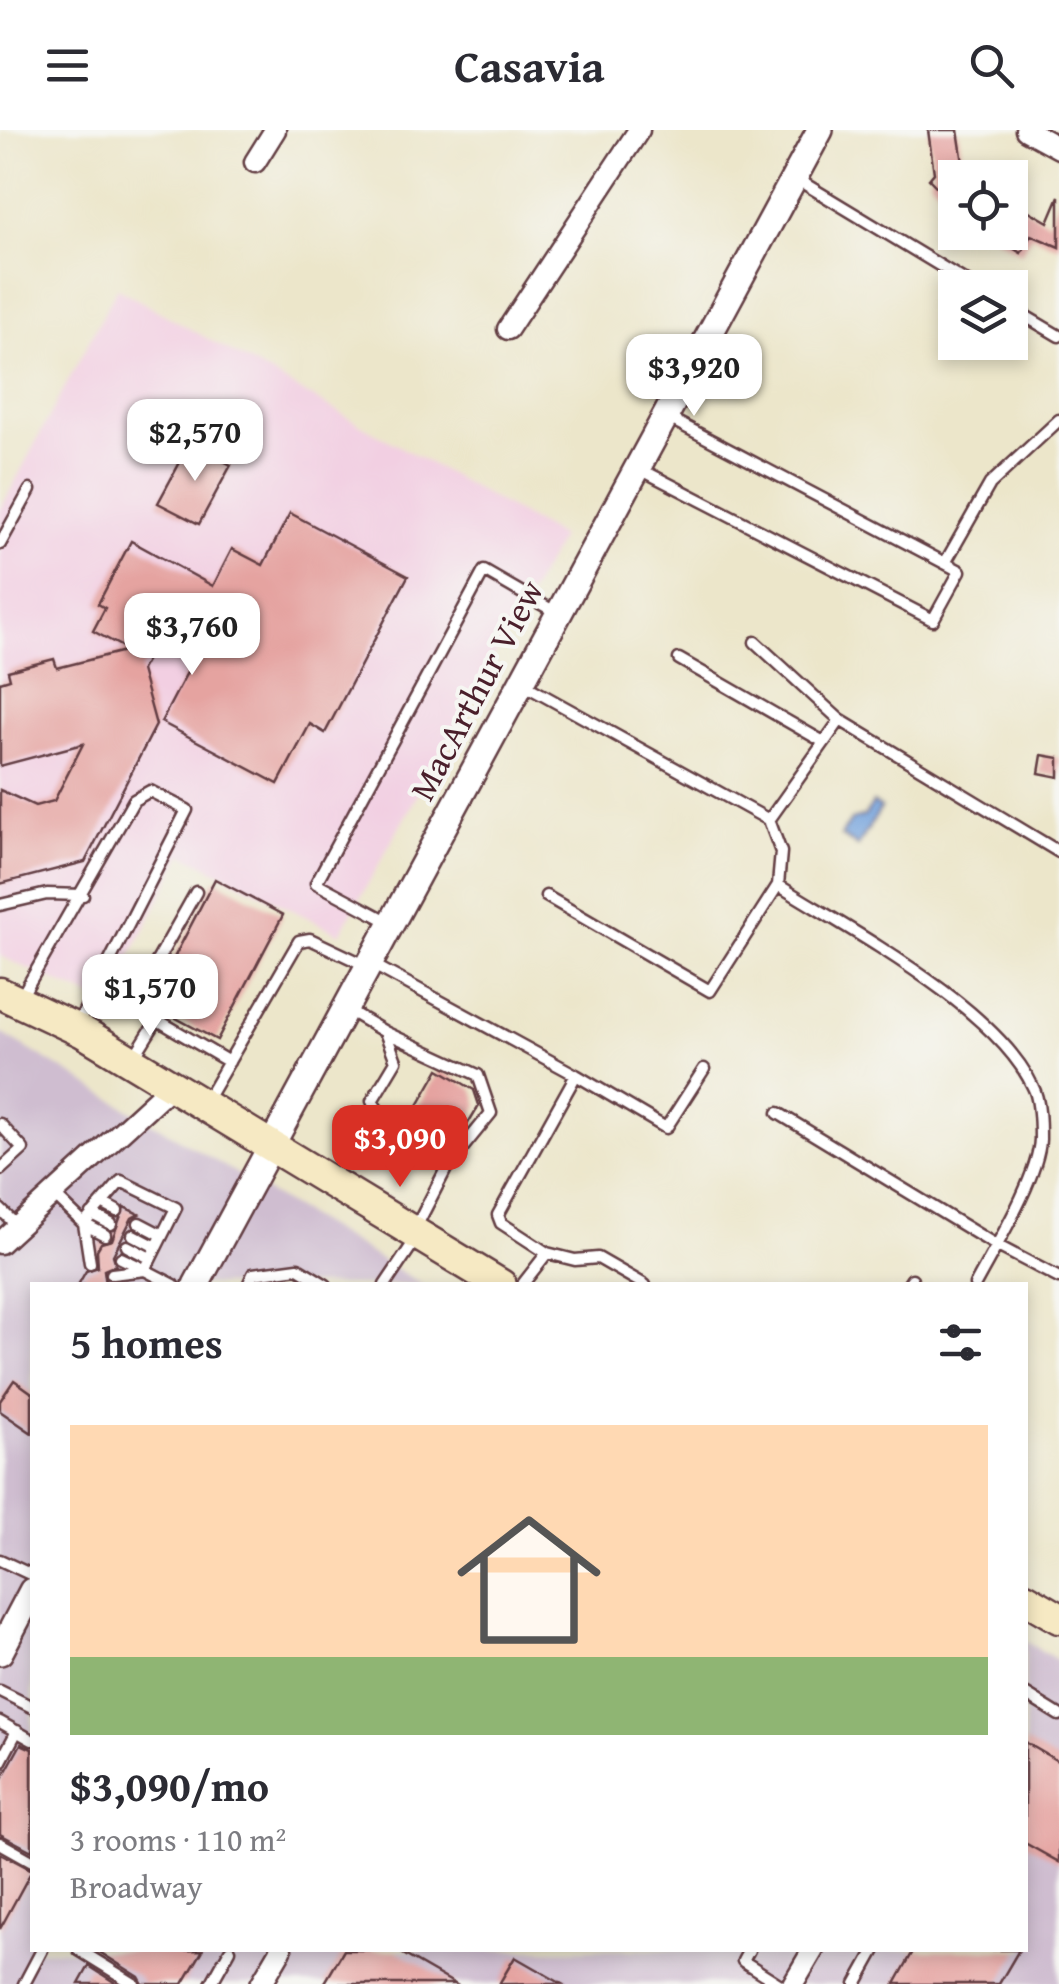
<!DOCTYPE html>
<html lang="en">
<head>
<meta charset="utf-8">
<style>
	body { margin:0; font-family:"Gentium Book Plus",serif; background:#f2f2f3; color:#2b2b33; height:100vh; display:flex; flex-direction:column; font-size:38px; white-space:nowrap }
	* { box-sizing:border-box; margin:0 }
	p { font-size:32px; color:#7c7c81 }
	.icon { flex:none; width:55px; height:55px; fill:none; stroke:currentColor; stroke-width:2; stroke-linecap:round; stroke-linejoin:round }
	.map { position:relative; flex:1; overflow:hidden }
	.details { position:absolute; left:30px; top:1152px; width:998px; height:670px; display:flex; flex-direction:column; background:#fff; border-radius:0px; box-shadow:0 5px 15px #0003 }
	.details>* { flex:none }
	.tools { position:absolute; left:938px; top:30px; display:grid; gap:20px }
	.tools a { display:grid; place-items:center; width:90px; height:90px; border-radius:0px; background:#fff; box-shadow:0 5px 15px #0003; font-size:50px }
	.price { position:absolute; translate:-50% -85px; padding:0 22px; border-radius:20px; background:#fff; color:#222; font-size:32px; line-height:65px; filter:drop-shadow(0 2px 5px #0008) }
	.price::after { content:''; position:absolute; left:50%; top:60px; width:30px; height:22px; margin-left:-15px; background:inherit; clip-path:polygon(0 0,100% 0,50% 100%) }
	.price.active { background:#d93025; color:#fff }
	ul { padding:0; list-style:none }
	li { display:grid; align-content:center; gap:20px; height:530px; padding:0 40px }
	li+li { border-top:2px solid #e1e1e2 }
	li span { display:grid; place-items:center; height:310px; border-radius:0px; color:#555 }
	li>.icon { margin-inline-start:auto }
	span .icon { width:180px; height:180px; fill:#fffc; stroke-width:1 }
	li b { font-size:42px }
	h2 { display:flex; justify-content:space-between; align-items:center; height:120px; padding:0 40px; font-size:42px }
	header { display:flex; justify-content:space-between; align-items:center; height:130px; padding:0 40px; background:#fff; font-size:45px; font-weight:600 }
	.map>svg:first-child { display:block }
	.built { fill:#f2cfe2 }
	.industrial { fill:#cfbdd0 }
	.water { fill:#72a1dc; stroke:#5e6084; stroke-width:2.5 }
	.building { fill:#e5a3a0 }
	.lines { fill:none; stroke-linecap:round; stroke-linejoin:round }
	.service-casing { stroke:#623d43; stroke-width:15 }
	.minor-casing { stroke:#623d43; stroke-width:25 }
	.tertiary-casing { stroke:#623d43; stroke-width:30 }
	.secondary-casing { stroke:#623d43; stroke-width:35 }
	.service { stroke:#fff; stroke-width:10 }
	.minor { stroke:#fff; stroke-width:20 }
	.tertiary { stroke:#fff; stroke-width:25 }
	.secondary { stroke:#f6e9c3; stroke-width:30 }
	.labels { text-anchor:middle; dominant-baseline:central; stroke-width:8; stroke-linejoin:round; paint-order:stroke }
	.street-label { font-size:35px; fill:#4a1f2b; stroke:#f6f6f2 }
</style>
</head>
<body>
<header><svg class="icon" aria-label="menu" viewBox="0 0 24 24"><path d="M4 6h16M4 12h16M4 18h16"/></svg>Casavia<svg class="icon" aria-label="search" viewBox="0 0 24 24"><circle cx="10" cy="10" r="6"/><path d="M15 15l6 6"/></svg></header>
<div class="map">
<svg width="1059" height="1854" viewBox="0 0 1059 1854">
	<rect width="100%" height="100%" fill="#f6f6f2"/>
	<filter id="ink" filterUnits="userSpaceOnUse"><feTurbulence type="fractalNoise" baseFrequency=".01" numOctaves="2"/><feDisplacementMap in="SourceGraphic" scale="20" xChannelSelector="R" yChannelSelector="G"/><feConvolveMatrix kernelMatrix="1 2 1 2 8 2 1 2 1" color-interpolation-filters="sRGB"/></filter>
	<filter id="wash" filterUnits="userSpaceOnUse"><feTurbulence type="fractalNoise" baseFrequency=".0048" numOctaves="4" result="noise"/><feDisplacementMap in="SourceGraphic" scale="40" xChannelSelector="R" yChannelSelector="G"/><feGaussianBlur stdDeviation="2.25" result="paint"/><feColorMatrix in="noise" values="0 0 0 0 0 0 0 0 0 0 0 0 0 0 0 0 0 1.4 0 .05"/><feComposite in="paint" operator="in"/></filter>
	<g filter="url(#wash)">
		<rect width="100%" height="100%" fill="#ece6ca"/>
		<path class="built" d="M 117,158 L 561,407 L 340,804 L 183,724 L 106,874 L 0,826 L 0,380 Z"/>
		<path class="industrial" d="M 0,902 L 423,1155 L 32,1155 L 32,1820 L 1025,1820 L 1025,1511 L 1059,1531 L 1059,1854 L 0,1854 Z"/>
		<path class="water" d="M 873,673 L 881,678 L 858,716 L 841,706 L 851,690 L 865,686 Z"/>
		<g id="blocks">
			<path class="building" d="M 928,0 L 958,0 L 963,33 L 976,48 L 955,48 L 955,76 L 929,49 L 934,43 Z
				M 1059,66 L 1059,117 L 1031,105 L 1021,123 L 986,102 L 1010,102 L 1010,70 L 1048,92 Z
				M 190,314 L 231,335 L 199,394 L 158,373 Z
				M 290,383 L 408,446 L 325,603 L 310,594 L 278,654 L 161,592 L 193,531 L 157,511 L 141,540 L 156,595 L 85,732 L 0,754 L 0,660 L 35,676 L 54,671 L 83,614 L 0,636 L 0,552 L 10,549 L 8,541 L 54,529 L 57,538 L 128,520 L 93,501 L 105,478 L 98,474 L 131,411 L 213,456 L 232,419 L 263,435 Z
				M 1042,625 L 1059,628 L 1059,647 L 1039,643 Z
				M 215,749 L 283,785 L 217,910 L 150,874 Z
				M 439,939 L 474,960 L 479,975 L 461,1005 L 416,979 Z
				M 124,1077 L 139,1084 L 132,1088 L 113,1125 L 116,1135 L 104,1140 L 106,1155 L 78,1155 L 86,1141 L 98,1137 L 97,1120 L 101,1113 L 112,1110 Z
				M 14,1250 L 32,1263 L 32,1303 L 0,1281 L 0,1271 Z
				M 1025,1612 L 1059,1632 L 1059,1732 L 1025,1713 Z
				M 21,1614 L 32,1619 L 32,1721 L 0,1704 L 0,1652 Z
				M 0,1723 L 32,1740 L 0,1799 Z
				M 203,1820 L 183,1854 L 143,1854 L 139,1847 L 98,1821 Z
				M 344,1820 L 396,1820 L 455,1854 L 324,1854 Z
				M 914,1820 L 1019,1820 L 999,1854 L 895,1854 Z
				M 515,1827 L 562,1854 L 499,1854 Z
				M 89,1836 L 117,1854 L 79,1854 Z"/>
		</g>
	</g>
	<g filter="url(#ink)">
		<use href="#blocks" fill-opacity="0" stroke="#623d43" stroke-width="2.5"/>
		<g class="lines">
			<defs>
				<path id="service" d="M 795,48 L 977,158
					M 1010,177 L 1059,206
					M 640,339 L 933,490 L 960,441 L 665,286
					M 0,414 L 30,360
					M 945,433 L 990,354 L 1059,290
					M 755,512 L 840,590
					M 679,529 L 822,611
					M 521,553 L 769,690
					M 778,755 C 851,801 997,878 1033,957 C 1040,970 1040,995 1040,1009 C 1039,1046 993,1121 975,1155
					M 196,762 L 139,863 L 139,879 L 229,932
					M 546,766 L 710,861 L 778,755 L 781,722 L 769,690 L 840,590 L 1059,722
					M 0,775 L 47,764 L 83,765
					M 389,792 L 316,753 L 484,441 L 557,483
					M 370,833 L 576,945
					M 20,869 L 134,670 L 150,661 L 187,680 L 76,897
					M 346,879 L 385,902 L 396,931 L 372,971 L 394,1006 L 447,1037 L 416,1097
					M 385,902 L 478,945 L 491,983 L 447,1037
					M 134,927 L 157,890
					M 206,971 L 299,811 L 310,809 L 365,835
					M 778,983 L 994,1114 L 1059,1148
					M 0,994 L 23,1019 L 0,1040
					M 53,1064 L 84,1094 L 121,1051 L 176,1078 L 145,1140 L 174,1155
					M 102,1073 L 117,1081
					M 0,1079 L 18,1097
					M 92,1084 L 111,1094
					M 139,1093 L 162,1105
					M 84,1094 L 90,1133
					M 84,1094 L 105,1105
					M 133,1105 L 156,1117
					M 127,1116 L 150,1128
					M 547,1123 L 501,1093 L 498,1085 L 576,945 L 666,998 L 704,939
					M 121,1128 L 144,1139
					M 112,1144 L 145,1140
					M 248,1155 L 253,1144 L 298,1138 L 326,1155
					M 385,1155 L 418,1106
					M 522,1155 L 547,1123 L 575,1130 L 598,1128 L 645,1155
					M 908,1155 L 912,1149
					M 0,1430 L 32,1445
					M 0,1561 L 32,1577
					M 1025,1564 L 1059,1585
					M 0,1592 L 32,1610
					M 0,1633 L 17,1601
					M 0,1713 L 32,1731
					M 79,1820 L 134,1854
					M 749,1820 L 743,1831 L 779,1854
					M 24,1854 L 42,1820
					M 211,1854 L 230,1820
					M 856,1854 L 875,1820"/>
				<path id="minor" d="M 1026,0 L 1059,18
					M 255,32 L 275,0
					M 508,199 L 639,0
					M 0,1113 L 170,957
					M 261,1854 L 281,1820
					M 793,1854 L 813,1820"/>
				<path id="tertiary" d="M 196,1155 L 820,0
					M 0,1522 L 32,1461"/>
				<path id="secondary" d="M 0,863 L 83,902 L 501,1155
					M 1025,1468 L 1059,1488"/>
			</defs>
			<use href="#service" class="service-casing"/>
			<use href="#minor" class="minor-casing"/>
			<use href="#tertiary" class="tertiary-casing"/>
			<use href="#secondary" class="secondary-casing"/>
			<use href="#service" class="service"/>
			<use href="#minor" class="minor"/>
			<use href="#tertiary" class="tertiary"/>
			<use href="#secondary" class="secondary"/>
		</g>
	</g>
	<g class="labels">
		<g class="street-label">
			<text transform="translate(476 560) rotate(-62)">MacArthur View</text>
		</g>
	</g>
</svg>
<div class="tools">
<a><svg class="icon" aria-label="locate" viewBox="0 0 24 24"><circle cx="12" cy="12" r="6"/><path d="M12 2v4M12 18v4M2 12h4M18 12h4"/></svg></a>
<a><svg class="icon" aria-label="layers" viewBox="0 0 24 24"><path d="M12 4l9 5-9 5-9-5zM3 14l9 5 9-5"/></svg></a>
</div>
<b class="price" style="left:694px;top:289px">$3,920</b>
<b class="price" style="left:195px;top:354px">$2,570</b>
<b class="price" style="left:192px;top:548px">$3,760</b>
<b class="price" style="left:150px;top:909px">$1,570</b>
<b class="price active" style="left:400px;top:1060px">$3,090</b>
<section class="details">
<h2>5 homes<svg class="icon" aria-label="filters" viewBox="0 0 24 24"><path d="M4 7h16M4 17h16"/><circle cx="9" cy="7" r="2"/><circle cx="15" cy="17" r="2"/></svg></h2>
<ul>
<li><span style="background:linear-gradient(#ffd9b3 75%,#8fb573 0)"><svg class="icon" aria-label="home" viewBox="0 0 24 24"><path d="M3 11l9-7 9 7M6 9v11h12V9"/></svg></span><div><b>$3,090/mo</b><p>3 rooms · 110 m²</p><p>Broadway</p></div></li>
</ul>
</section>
</div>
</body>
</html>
